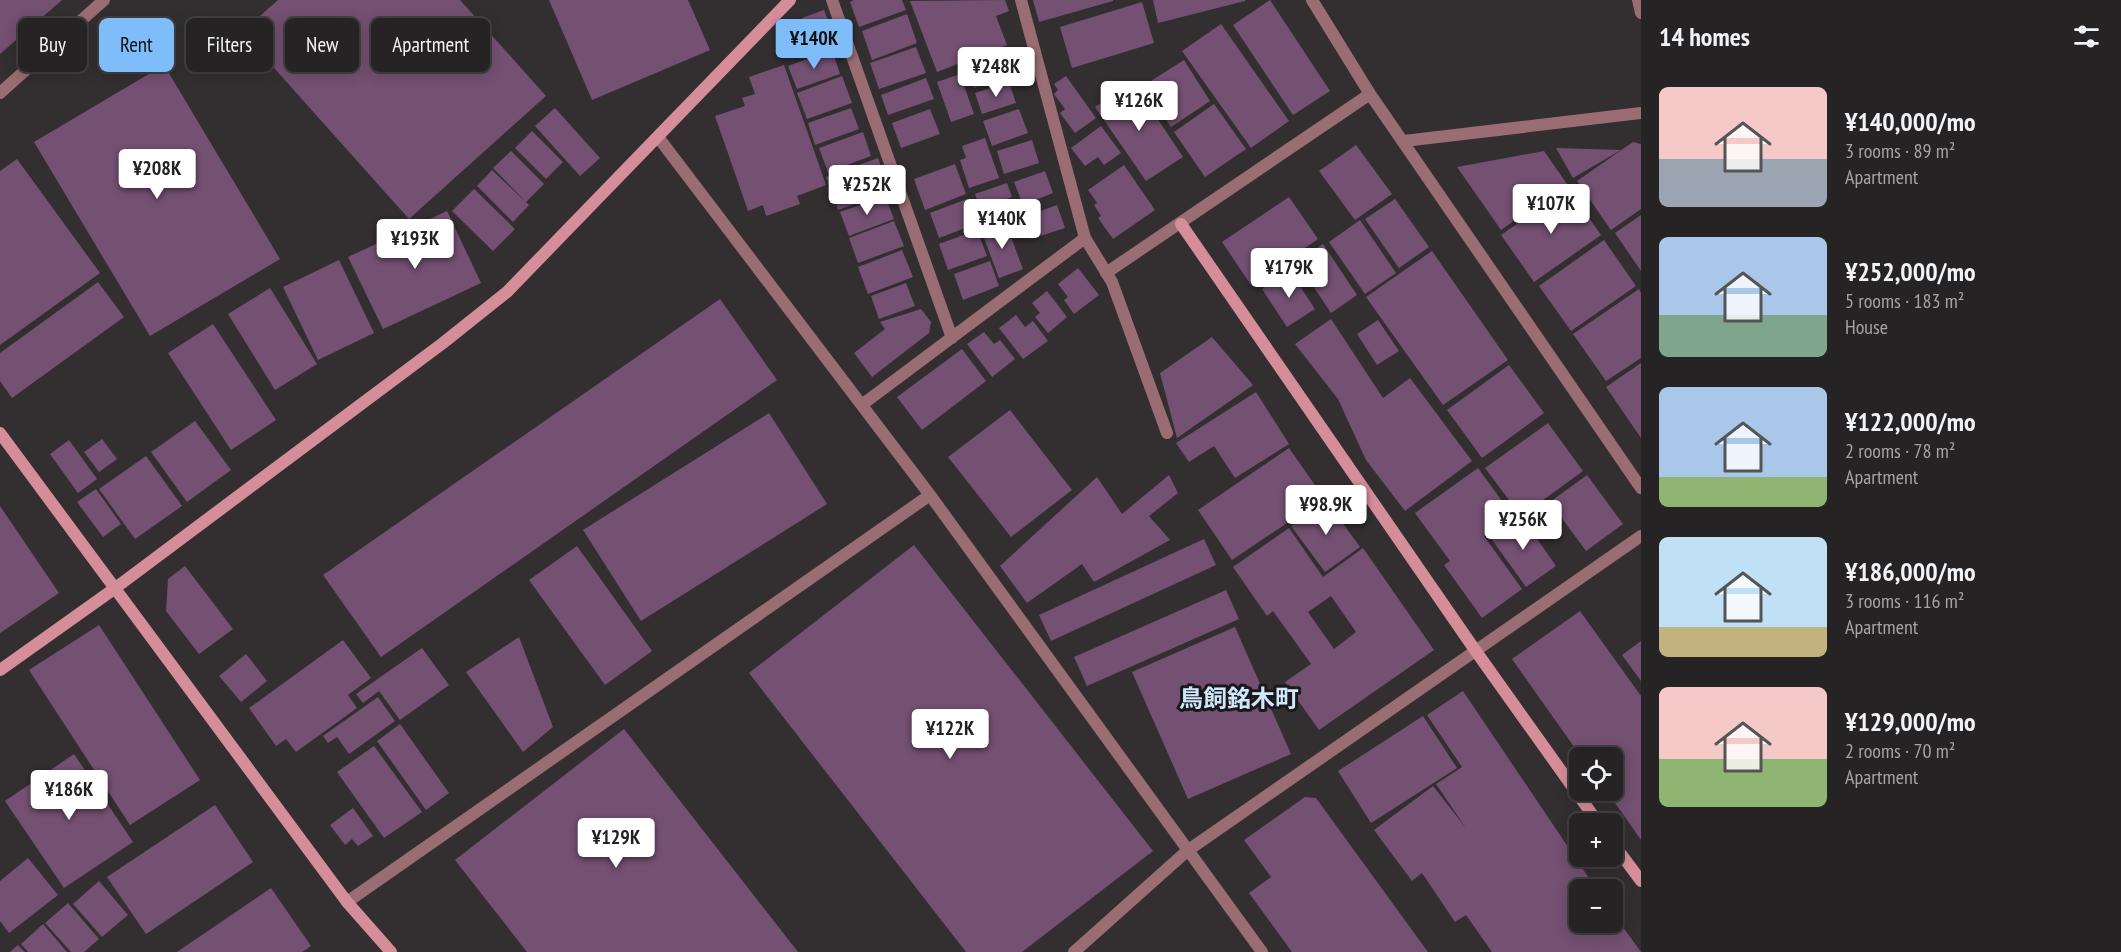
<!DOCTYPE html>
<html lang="en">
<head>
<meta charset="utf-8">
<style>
	body { margin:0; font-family:"PT Sans Narrow","Noto Sans JP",sans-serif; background:#2e2b2d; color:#f1f3f6; height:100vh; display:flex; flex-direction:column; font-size:22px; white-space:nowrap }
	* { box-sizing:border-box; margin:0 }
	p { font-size:20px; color:#a4a4a7 }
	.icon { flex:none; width:33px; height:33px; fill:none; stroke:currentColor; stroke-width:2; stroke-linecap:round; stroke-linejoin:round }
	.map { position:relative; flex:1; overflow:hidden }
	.panel { display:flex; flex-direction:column; background:#262325; width:480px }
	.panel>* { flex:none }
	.guide { position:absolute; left:18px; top:18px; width:570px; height:54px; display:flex; gap:12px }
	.fabs { position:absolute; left:1569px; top:747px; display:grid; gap:12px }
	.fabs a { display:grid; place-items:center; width:54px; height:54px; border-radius:9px; background:#262325; box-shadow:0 3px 15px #0003,0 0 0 2px #424042; font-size:30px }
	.price { position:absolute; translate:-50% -51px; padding:0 14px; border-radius:6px; background:#fff; color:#222; font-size:20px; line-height:39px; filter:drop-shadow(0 2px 3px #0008) }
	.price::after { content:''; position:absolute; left:50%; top:36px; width:18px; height:14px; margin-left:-9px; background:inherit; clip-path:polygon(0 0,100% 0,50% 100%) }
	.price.selected { background:#7ebdf9; color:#111 }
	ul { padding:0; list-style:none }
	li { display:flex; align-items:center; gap:18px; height:150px; padding:0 18px }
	li span { display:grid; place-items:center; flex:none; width:168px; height:120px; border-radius:9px; color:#555 }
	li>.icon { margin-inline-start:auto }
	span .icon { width:72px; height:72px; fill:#fffc; stroke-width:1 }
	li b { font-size:26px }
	h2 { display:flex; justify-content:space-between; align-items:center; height:72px; padding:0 18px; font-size:26px }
	.chip { padding:0 21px; border-radius:9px; background:#262325; box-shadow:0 3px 15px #0003,0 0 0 2px #424042; font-size:21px; line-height:54px }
	.chip.selected { background:#7ebdf9; color:#111 }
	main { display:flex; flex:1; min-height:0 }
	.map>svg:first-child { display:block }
	.building { fill:#745073; fill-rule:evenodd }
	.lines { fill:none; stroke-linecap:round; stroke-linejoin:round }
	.street { stroke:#9a6c74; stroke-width:12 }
	.secondary { stroke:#d58d9a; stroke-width:12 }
	.labels { text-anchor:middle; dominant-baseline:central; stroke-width:6; stroke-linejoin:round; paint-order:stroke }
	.neighbourhood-label { font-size:24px; font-weight:bold; fill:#cfe6fd; stroke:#1a1819 }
</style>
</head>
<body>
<main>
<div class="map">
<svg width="1641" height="952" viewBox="0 0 1641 952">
	<rect width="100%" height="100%" fill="#332f31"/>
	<path class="building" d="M 0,0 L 62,0 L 0,54 Z
		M 278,0 L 460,0 L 546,96 L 409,219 L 242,32 Z
		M 549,0 L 688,0 L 710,50 L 592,100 Z
		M 854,0 L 902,0 L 906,10 L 859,27 L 850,2 Z
		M 1005,0 L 1009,11 L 996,16 L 1007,45 L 937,72 L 910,1 Z
		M 1033,0 L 1113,0 L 1113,1 L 1039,22 Z
		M 1153,0 L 1245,0 L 1245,1 L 1158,23 Z
		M 1270,0 L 1330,91 L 1293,115 L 1233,25 Z
		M 1142,2 L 1154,43 L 1072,68 L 1060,27 Z
		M 824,10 L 836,41 L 795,57 L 787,36 L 806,28 L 802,18 Z
		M 907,14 L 917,43 L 872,60 L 862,31 Z
		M 1221,24 L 1289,121 L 1251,148 L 1182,51 Z
		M 916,47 L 926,73 L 879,89 L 870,63 Z
		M 832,50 L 840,74 L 797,89 L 788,66 Z
		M 1010,50 L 1015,62 L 1002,67 L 1006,75 L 974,88 L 966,68 Z
		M 1184,60 L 1210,101 L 1171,127 L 1143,86 Z
		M 164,65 L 280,259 L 150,336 L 34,142 Z
		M 784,65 L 826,185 L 797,196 L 800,204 L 766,216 L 763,205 L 748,211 L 715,116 L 745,106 L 742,98 L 755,94 L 749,77 Z
		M 960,74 L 974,114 L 951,122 L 937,82 Z
		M 842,76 L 852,103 L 807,119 L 797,93 Z
		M 1066,76 L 1096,118 L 1075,133 L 1060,113 L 1065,109 L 1054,94 L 1058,90 L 1054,84 Z
		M 926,78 L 934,99 L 888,115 L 881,95 Z
		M 1009,82 L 1016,103 L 982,114 L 975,93 Z
		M 1133,82 L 1183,157 L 1146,181 L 1095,107 Z
		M 1214,104 L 1246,149 L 1205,177 L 1174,132 Z
		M 555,108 L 600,158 L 580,176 L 535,126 Z
		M 851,108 L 859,129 L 815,145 L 808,123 Z
		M 930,109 L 940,134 L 901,148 L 892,123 Z
		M 1019,109 L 1028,133 L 992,146 L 983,121 Z
		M 1101,126 L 1121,153 L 1104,165 L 1098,157 L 1085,166 L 1071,148 Z
		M 532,131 L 563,162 L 546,179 L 515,148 Z
		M 863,132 L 871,156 L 828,172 L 819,148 Z
		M 985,138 L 999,178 L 969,188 L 960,160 L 966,158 L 962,146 Z
		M 1032,140 L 1039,163 L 1004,174 L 997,151 Z
		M 1633,142 L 1641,144 L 1641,209 L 1611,230 L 1577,181 Z
		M 1356,145 L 1392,194 L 1355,220 L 1319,171 Z
		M 1556,148 L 1621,150 L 1573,178 Z
		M 511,151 L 544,184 L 526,202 L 493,168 Z
		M 1544,151 L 1567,184 L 1501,230 L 1457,167 Z
		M 878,158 L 890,191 L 838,210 L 826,177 Z
		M 17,159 L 100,273 L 0,345 L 0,171 Z
		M 955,164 L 966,194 L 925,210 L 914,179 Z
		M 1124,165 L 1155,210 L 1113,239 L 1098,218 L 1101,216 L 1094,205 L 1097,203 L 1088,190 Z
		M 492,170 L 529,205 L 513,222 L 477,186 Z
		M 1045,171 L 1053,193 L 1023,205 L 1014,182 Z
		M 1007,183 L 1012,197 L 1006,199 L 1011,214 L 986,223 L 975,194 Z
		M 1568,188 L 1601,235 L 1534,282 L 1501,235 Z
		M 474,189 L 515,229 L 493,251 L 452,211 Z
		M 885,196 L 894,219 L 849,236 L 840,212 Z
		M 1289,197 L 1318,239 L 1251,285 L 1222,242 Z
		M 967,199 L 976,224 L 939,238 L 930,213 Z
		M 1395,199 L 1429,247 L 1399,268 L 1365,219 Z
		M 1057,205 L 1065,228 L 1031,239 L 1023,217 Z
		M 447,211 L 481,283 L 383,329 L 348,257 Z
		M 1641,215 L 1641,271 L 1615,233 Z
		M 1360,220 L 1396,273 L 1365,294 L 1329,242 Z
		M 894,221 L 904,246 L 858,263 L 849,238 Z
		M 1005,221 L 1023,269 L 999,278 L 981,230 Z
		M 977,230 L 987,256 L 948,270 L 939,244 Z
		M 1604,240 L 1636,286 L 1571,331 L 1539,286 Z
		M 1323,244 L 1357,295 L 1331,313 L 1297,262 Z
		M 902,250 L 913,277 L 868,294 L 858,267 Z
		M 1432,251 L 1508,360 L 1443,405 L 1366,297 Z
		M 339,260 L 374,333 L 318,360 L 283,287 Z
		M 990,261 L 999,286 L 963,300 L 954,274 Z
		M 1078,268 L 1099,295 L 1074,314 L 1064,300 L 1068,297 L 1058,284 Z
		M 1290,271 L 1315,309 L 1287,327 L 1262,289 Z
		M 98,282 L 124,317 L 12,398 L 0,381 L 0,353 Z
		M 906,283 L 915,306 L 879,319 L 871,296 Z
		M 270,288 L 317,364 L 275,390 L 228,314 Z
		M 1639,289 L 1641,293 L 1641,358 L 1606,381 L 1573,334 Z
		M 1047,291 L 1067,317 L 1048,333 L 1035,317 L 1040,313 L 1032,303 Z
		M 720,299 L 777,380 L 381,657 L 323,575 Z
		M 921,309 L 931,322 L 929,333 L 872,377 L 854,353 L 885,329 L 880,322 Z
		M 1016,315 L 1025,327 L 1033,321 L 1048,341 L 1023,359 L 999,328 Z
		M 1331,319 L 1383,398 L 1410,378 L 1472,461 L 1405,511 L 1366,460 L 1338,399 L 1295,344 Z
		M 1378,320 L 1399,351 L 1377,365 L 1357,334 Z
		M 213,324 L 276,420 L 231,450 L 168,353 Z
		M 984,332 L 994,344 L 1000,340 L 1015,359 L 992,377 L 967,344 Z
		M 1212,337 L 1253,385 L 1177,438 L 1160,373 Z
		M 962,349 L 986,381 L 922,430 L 897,397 Z
		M 1641,363 L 1641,438 L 1606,387 Z
		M 1509,365 L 1544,413 L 1482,458 L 1447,410 Z
		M 1256,392 L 1289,444 L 1235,478 L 1214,446 L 1189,462 L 1176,443 Z
		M 1010,410 L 1072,490 L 1011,537 L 948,457 Z
		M 769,413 L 827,504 L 641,621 L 583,530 Z
		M 195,421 L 231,470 L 187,502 L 151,452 Z
		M 1548,423 L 1583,471 L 1521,516 L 1485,468 Z
		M 102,439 L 117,459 L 99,472 L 84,452 Z
		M 69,440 L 97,479 L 78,493 L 50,454 Z
		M 1289,448 L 1324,498 L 1232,560 L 1198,510 Z
		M 146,456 L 182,506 L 135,539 L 99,489 Z
		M 1478,468 L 1513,516 L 1484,536 L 1522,589 L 1482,618 L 1444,565 L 1450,561 L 1415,513 Z
		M 1169,475 L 1178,493 L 1149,516 L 1170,540 L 1094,582 L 1082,564 L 1027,603 L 1000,566 L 1097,477 L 1122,514 Z
		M 1587,475 L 1623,524 L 1586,551 L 1550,502 Z
		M 96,489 L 121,524 L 103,537 L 77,502 Z
		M 1326,500 L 1360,547 L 1325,572 L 1291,526 Z
		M 0,506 L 59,593 L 0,633 Z
		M 1521,516 L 1556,566 L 1526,587 L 1490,537 Z
		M 1289,528 L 1323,577 L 1363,548 L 1434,650 L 1319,730 L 1285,682 L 1311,664 L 1273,611 L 1267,616 L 1233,567 ZM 1331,596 L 1356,632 L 1334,649 L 1308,612 Z
		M 1204,539 L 1216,565 L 1051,641 L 1039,615 Z
		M 914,545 L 1153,851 L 1022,952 L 966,952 L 749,673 Z
		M 577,546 L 652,651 L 605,685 L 529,580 Z
		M 185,566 L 233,629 L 199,654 L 166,611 L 168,579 Z
		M 1226,590 L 1239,619 L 1087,686 L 1074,657 Z
		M 1580,611 L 1641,696 L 1641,840 L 1606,790 L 1612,790 L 1612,758 L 1582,758 L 1512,659 Z
		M 99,625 L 200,780 L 130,825 L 29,670 Z
		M 1235,627 L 1291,754 L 1188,799 L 1132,672 Z
		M 519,637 L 553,727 L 523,752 L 466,672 Z
		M 343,640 L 371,678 L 348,695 L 357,708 L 296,752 L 286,739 L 276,746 L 249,708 Z
		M 1641,641 L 1641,681 L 1622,655 Z
		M 422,648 L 449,685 L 400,720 L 379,691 L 363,703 L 356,694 Z
		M 246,654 L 267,681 L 241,702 L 219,676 Z
		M 1463,691 L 1597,890 L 1580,890 L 1580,922 L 1612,922 L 1612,912 L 1641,952 L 1492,952 L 1466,915 L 1455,922 L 1422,873 L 1412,881 L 1374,830 L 1433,786 L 1466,828 L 1436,784 L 1462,767 L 1427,715 Z
		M 378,697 L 395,721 L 349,754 L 337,737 L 328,743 L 323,736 Z
		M 1423,716 L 1457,768 L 1371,823 L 1338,771 Z
		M 400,724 L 449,793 L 426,810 L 377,741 Z
		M 624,729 L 798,952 L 527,952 L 455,860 Z
		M 374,746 L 422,812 L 384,838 L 337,772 Z
		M 74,754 L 133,842 L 64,888 L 5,801 Z
		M 1305,797 L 1316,798 L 1428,952 L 1292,952 L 1249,893 L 1271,877 L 1244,840 Z
		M 215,805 L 253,862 L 146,934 L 107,877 Z
		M 353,808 L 373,836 L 358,846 L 352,839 L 345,845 L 330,825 Z
		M 28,858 L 58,895 L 9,933 L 0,921 L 0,881 Z
		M 99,881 L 128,915 L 102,937 L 73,904 Z
		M 271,888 L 311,946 L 302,952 L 177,952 Z
		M 68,903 L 99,939 L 84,952 L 71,952 L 45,923 Z
		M 43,924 L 67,952 L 28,952 L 21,944 Z
		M 18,945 L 25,952 L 10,952 Z"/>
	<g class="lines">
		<path class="street" d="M 832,0 L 952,338
			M 1021,0 L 1085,238 L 1112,282 L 1167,433
			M 1312,0 L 1370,94 L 1641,488
			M 1638,0 L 1641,13
			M 0,93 L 104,0
			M 658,137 L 930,495 L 1262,952
			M 1404,141 L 1641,113
			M 1106,273 L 1370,94
			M 863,404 L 1085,238
			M 347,902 L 930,495
			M 1074,952 L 1187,851 L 1641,536"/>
		<path class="secondary" d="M 1181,224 L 1475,650 L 1599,824
			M 0,433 L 347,902 L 391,952
			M 0,670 L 114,589 L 443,343 L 507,292 L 790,0
			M 1612,842 L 1641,881"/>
	</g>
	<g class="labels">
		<g class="neighbourhood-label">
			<text x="1239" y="698">鳥飼銘木町</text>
		</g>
	</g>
</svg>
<div class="fabs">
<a><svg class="icon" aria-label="locate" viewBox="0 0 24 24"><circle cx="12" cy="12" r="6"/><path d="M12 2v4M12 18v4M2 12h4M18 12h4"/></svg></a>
<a>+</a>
<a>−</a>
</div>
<b class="price selected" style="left:814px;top:70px">¥140K</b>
<b class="price" style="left:996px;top:98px">¥248K</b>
<b class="price" style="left:1139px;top:132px">¥126K</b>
<b class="price" style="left:157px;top:200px">¥208K</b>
<b class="price" style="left:867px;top:216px">¥252K</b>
<b class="price" style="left:1551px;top:235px">¥107K</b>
<b class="price" style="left:1002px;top:250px">¥140K</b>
<b class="price" style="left:415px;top:270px">¥193K</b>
<b class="price" style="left:1289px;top:299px">¥179K</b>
<b class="price" style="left:1326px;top:536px">¥98.9K</b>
<b class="price" style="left:1523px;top:551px">¥256K</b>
<b class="price" style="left:950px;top:760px">¥122K</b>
<b class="price" style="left:69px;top:821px">¥186K</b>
<b class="price" style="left:616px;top:869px">¥129K</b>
<div class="guide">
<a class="chip">Buy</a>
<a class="chip selected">Rent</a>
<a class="chip">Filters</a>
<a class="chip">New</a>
<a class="chip">Apartment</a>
</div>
</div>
<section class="panel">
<h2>14 homes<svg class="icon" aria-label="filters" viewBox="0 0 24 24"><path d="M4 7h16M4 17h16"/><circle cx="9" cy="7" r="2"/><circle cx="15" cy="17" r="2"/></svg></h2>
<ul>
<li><span style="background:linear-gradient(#f6c9c9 60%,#9aa5b1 0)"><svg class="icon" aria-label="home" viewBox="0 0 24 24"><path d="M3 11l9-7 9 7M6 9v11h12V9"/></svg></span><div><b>¥140,000/mo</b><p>3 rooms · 89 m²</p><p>Apartment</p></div></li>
<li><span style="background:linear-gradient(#a9c7e8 65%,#7fa58c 0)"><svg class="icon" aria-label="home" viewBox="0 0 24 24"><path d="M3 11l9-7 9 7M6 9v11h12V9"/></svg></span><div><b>¥252,000/mo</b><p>5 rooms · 183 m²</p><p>House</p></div></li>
<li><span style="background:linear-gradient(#a9c7e8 75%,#8fb573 0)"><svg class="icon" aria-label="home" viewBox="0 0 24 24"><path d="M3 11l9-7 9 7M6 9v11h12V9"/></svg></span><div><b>¥122,000/mo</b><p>2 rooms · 78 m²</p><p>Apartment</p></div></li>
<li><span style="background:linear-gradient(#bfe0f5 75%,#c2b280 0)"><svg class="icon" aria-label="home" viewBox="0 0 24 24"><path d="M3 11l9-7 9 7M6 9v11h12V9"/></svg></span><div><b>¥186,000/mo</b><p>3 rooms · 116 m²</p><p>Apartment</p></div></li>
<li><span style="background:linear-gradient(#f6c9c9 60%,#8fb573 0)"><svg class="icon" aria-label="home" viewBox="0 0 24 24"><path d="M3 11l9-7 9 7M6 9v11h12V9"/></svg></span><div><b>¥129,000/mo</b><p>2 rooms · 70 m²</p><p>Apartment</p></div></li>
</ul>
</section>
</main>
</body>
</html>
